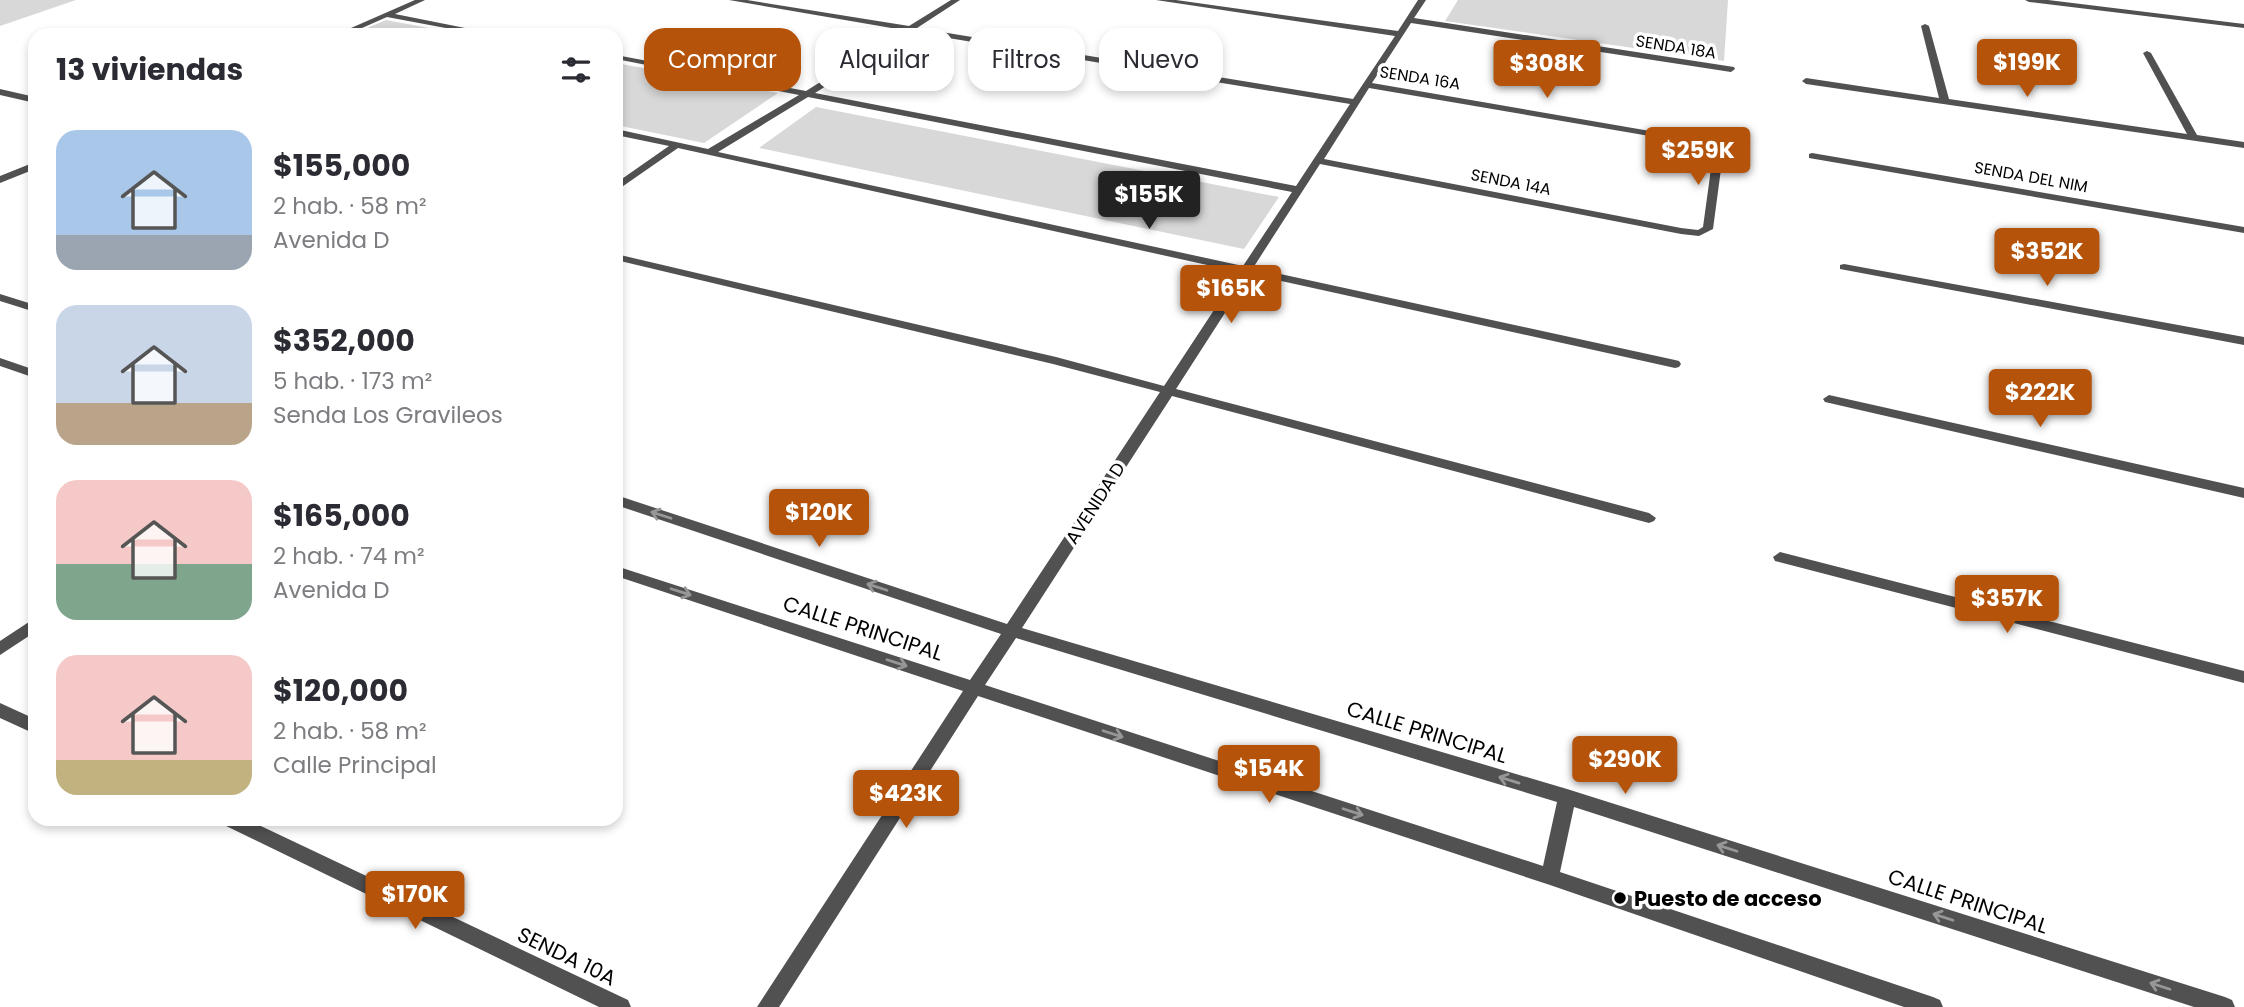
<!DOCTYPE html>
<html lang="es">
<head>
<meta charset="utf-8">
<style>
	body { margin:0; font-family:Poppins,sans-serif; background:#f2f2f3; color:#2b2b33; height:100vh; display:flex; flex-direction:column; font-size:26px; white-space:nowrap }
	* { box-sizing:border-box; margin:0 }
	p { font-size:23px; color:#7c7c81 }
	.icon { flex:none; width:38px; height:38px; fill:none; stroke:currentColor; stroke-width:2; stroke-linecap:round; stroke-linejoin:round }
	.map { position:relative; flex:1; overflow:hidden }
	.panel { position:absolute; left:28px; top:28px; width:595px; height:798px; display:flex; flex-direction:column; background:#fff; border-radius:21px; box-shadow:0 4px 10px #0003 }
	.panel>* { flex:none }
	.banner { position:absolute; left:644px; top:28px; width:665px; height:63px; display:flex; gap:14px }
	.price { position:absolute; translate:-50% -60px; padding:0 16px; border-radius:7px; background:#b45309; color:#fff; font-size:23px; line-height:46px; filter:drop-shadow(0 2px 4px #0008) }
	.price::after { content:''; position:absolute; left:50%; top:42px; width:21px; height:16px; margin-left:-10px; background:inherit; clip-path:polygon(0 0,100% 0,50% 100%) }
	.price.current { background:#222; color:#fff }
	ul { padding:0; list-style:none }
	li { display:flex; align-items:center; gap:21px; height:175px; padding:0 28px }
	li span { display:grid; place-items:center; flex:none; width:196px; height:140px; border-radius:21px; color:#555 }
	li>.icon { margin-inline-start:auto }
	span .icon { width:84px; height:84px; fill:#fffc; stroke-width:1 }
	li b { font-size:30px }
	h2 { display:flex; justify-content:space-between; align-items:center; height:84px; padding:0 28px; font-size:30px }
	.pill { padding:0 24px; border-radius:21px; background:#fff; box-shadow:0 4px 10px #0003; font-size:24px; line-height:63px }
	.pill.current { background:#b45309; color:#fff }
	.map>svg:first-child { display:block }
	.green { fill:#d8d8d8 }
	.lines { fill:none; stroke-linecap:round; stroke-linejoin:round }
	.minor { fill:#515151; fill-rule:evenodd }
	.oneway { stroke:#979797 }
	.poi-dot { fill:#000; stroke:#fff; stroke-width:2.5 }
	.labels { text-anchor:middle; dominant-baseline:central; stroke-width:7; stroke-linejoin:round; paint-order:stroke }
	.far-street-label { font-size:16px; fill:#000; stroke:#fff }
	.street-label { font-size:18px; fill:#000; stroke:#fff }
	.near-street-label { font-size:21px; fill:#000; stroke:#fff }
	.near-poi-label { font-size:21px; font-weight:bold; fill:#000; stroke:#fff; text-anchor:start }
</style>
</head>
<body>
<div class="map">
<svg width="2244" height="1007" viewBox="0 0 2244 1007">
	<rect width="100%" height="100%" fill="#fff"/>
	<path class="green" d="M 0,0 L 76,0 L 0,26 Z
		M 1458,0 L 1728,0 L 1724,61 L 1445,21 Z
		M 386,20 L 467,35 L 351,35 Z
		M 616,63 L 778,93 L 704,143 L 616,125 Z
		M 816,107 L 1279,197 L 1244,249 L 759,148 Z"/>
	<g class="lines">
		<path class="minor" d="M 415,0 L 425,0 L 395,14 L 500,35 L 483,35 L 387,17 L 346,35 L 335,35 Z
			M 729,0 L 747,0 L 909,26 L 951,0 L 960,0 L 917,28 L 1353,99 L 1395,36 L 1156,0 L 1176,0 L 1398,31 L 1418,0 L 1426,0 L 1414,18 L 1734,67 L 1735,69 L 1731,72 L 1411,23 L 1372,83 L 1708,141 L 1717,146 L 1723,154 L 1713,229 L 1699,236 L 1681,234 L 1320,164 L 1253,268 L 1675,360 L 1679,361 L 1681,364 L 1679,367 L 1675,368 L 1250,274 L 1176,389 L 1649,513 L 1656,518 L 1654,521 L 1649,523 L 1172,396 L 1022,628 L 1567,789 L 2225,997 L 2232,1000 L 2235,1007 L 2194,1007 L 1574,807 L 1560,872 L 1933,997 L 1940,1000 L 1943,1007 L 1904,1007 L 1550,885 L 978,696 L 779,1007 L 757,1007 L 963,691 L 616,576 L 616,566 L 970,680 L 1001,634 L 616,505 L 616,495 L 1007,624 L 1160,392 L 1053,364 L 616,260 L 616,254 L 1056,357 L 1164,386 L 1239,272 L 678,148 L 616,191 L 616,183 L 669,146 L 616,135 L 616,129 L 708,149 L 799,95 L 616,59 L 616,55 L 806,91 L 903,30 ZM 912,32 L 1350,104 L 1296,186 L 815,93 ZM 1369,88 L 1702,145 L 1713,154 L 1703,227 L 1698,230 L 1681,228 L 1324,159 ZM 808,97 L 1292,192 L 1243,266 L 718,152 ZM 1016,638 L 1557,802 L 1543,866 L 985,685 Z
			M 2025,0 L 2048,0 L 2244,24 L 2244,28 L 2029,2 Z
			M 1925,24 L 1929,26 L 1949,99 L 2187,134 L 2143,53 L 2147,51 L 2151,53 L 2197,135 L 2244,142 L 2244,148 L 1806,84 L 1802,81 L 1806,78 L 1939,98 L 1921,26 Z
			M 0,89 L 35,97 L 35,103 L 0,95 Z
			M 1812,153 L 2244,227 L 2244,233 L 1809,158 L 1809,154 Z
			M 35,162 L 35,169 L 0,183 L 0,176 Z
			M 1844,264 L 2244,337 L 2244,345 L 1840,269 L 1840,265 Z
			M 0,294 L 35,305 L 35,312 L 0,301 Z
			M 0,358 L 35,370 L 35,378 L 0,366 Z
			M 1829,395 L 2244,488 L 2244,498 L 1825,402 L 1823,399 Z
			M 1780,552 L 2244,671 L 2244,683 L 1775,561 L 1773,557 Z
			M 35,618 L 35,632 L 0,655 L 0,641 Z
			M 0,703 L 35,719 L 35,734 L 0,718 Z
			M 219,819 L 246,819 L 628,1000 L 631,1007 L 599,1007 L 222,824 Z"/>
	</g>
	<defs><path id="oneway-shaft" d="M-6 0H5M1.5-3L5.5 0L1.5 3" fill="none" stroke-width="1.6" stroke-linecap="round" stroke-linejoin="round" transform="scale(1.75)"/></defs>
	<g class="oneway">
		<use href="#oneway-shaft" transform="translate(661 515) rotate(-162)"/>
		<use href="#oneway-shaft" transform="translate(877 587) rotate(-162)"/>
		<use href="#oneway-shaft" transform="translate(681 592) rotate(18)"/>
		<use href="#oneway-shaft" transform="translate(897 663) rotate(18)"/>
		<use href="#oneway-shaft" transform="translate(1113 734) rotate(18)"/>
		<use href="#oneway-shaft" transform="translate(1509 780) rotate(-163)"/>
		<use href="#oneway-shaft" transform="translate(1353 812) rotate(18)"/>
		<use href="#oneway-shaft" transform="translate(1727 848) rotate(-162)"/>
		<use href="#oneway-shaft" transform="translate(1943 917) rotate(-162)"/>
		<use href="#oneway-shaft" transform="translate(2160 986) rotate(-162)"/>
	</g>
	<circle class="poi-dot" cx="1620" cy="898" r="7"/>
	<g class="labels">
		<g class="far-street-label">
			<text transform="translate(1676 47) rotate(9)">SENDA 18A</text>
			<text transform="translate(1420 78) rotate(9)">SENDA 16A</text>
			<text transform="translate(2031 177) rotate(10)">SENDA DEL NIM</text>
			<text transform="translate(1511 182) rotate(11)">SENDA 14A</text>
		</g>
		<g class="street-label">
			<text transform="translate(1095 503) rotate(-57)">AVENIDA D</text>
		</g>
		<g class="near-street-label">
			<text transform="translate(863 628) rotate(18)">CALLE PRINCIPAL</text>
			<text transform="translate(1427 732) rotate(17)">CALLE PRINCIPAL</text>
			<text transform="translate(1968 901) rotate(18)">CALLE PRINCIPAL</text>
			<text transform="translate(567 956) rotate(26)">SENDA 10A</text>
		</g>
		<g class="near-poi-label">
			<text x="1634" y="898">Puesto de acceso</text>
		</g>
	</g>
</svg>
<b class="price" style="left:2027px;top:99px">$199K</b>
<b class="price" style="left:1547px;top:100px">$308K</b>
<b class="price" style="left:1698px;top:187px">$259K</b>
<b class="price current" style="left:1149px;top:231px">$155K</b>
<b class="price" style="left:2047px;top:288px">$352K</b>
<b class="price" style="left:1231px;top:325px">$165K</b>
<b class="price" style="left:2040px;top:429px">$222K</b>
<b class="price" style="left:819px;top:549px">$120K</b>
<b class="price" style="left:2007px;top:635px">$357K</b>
<b class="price" style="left:1625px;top:796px">$290K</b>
<b class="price" style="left:1269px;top:805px">$154K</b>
<b class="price" style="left:906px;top:830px">$423K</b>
<b class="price" style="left:415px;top:931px">$170K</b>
<div class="banner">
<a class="pill current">Comprar</a>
<a class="pill">Alquilar</a>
<a class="pill">Filtros</a>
<a class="pill">Nuevo</a>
</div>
<section class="panel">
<h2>13 viviendas<svg class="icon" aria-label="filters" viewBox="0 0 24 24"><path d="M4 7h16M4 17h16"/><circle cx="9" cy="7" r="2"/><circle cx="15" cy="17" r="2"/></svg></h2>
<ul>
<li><span style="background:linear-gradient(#a9c7e8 75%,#9aa5b1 0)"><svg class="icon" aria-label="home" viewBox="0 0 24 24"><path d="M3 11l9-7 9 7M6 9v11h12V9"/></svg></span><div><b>$155,000</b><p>2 hab. · 58 m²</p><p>Avenida D</p></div></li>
<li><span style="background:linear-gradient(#c9d6e8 70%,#b9a48a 0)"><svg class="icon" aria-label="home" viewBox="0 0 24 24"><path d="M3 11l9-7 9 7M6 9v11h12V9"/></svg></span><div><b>$352,000</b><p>5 hab. · 173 m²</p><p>Senda Los Gravileos</p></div></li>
<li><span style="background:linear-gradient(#f6c9c9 60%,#7fa58c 0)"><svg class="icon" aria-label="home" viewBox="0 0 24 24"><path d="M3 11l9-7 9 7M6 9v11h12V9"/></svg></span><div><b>$165,000</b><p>2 hab. · 74 m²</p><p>Avenida D</p></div></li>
<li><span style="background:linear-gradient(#f6c9c9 75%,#c2b280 0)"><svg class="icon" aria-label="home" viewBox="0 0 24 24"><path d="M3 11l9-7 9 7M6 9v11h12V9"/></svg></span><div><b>$120,000</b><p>2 hab. · 58 m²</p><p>Calle Principal</p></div></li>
</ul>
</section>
</div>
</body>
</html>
